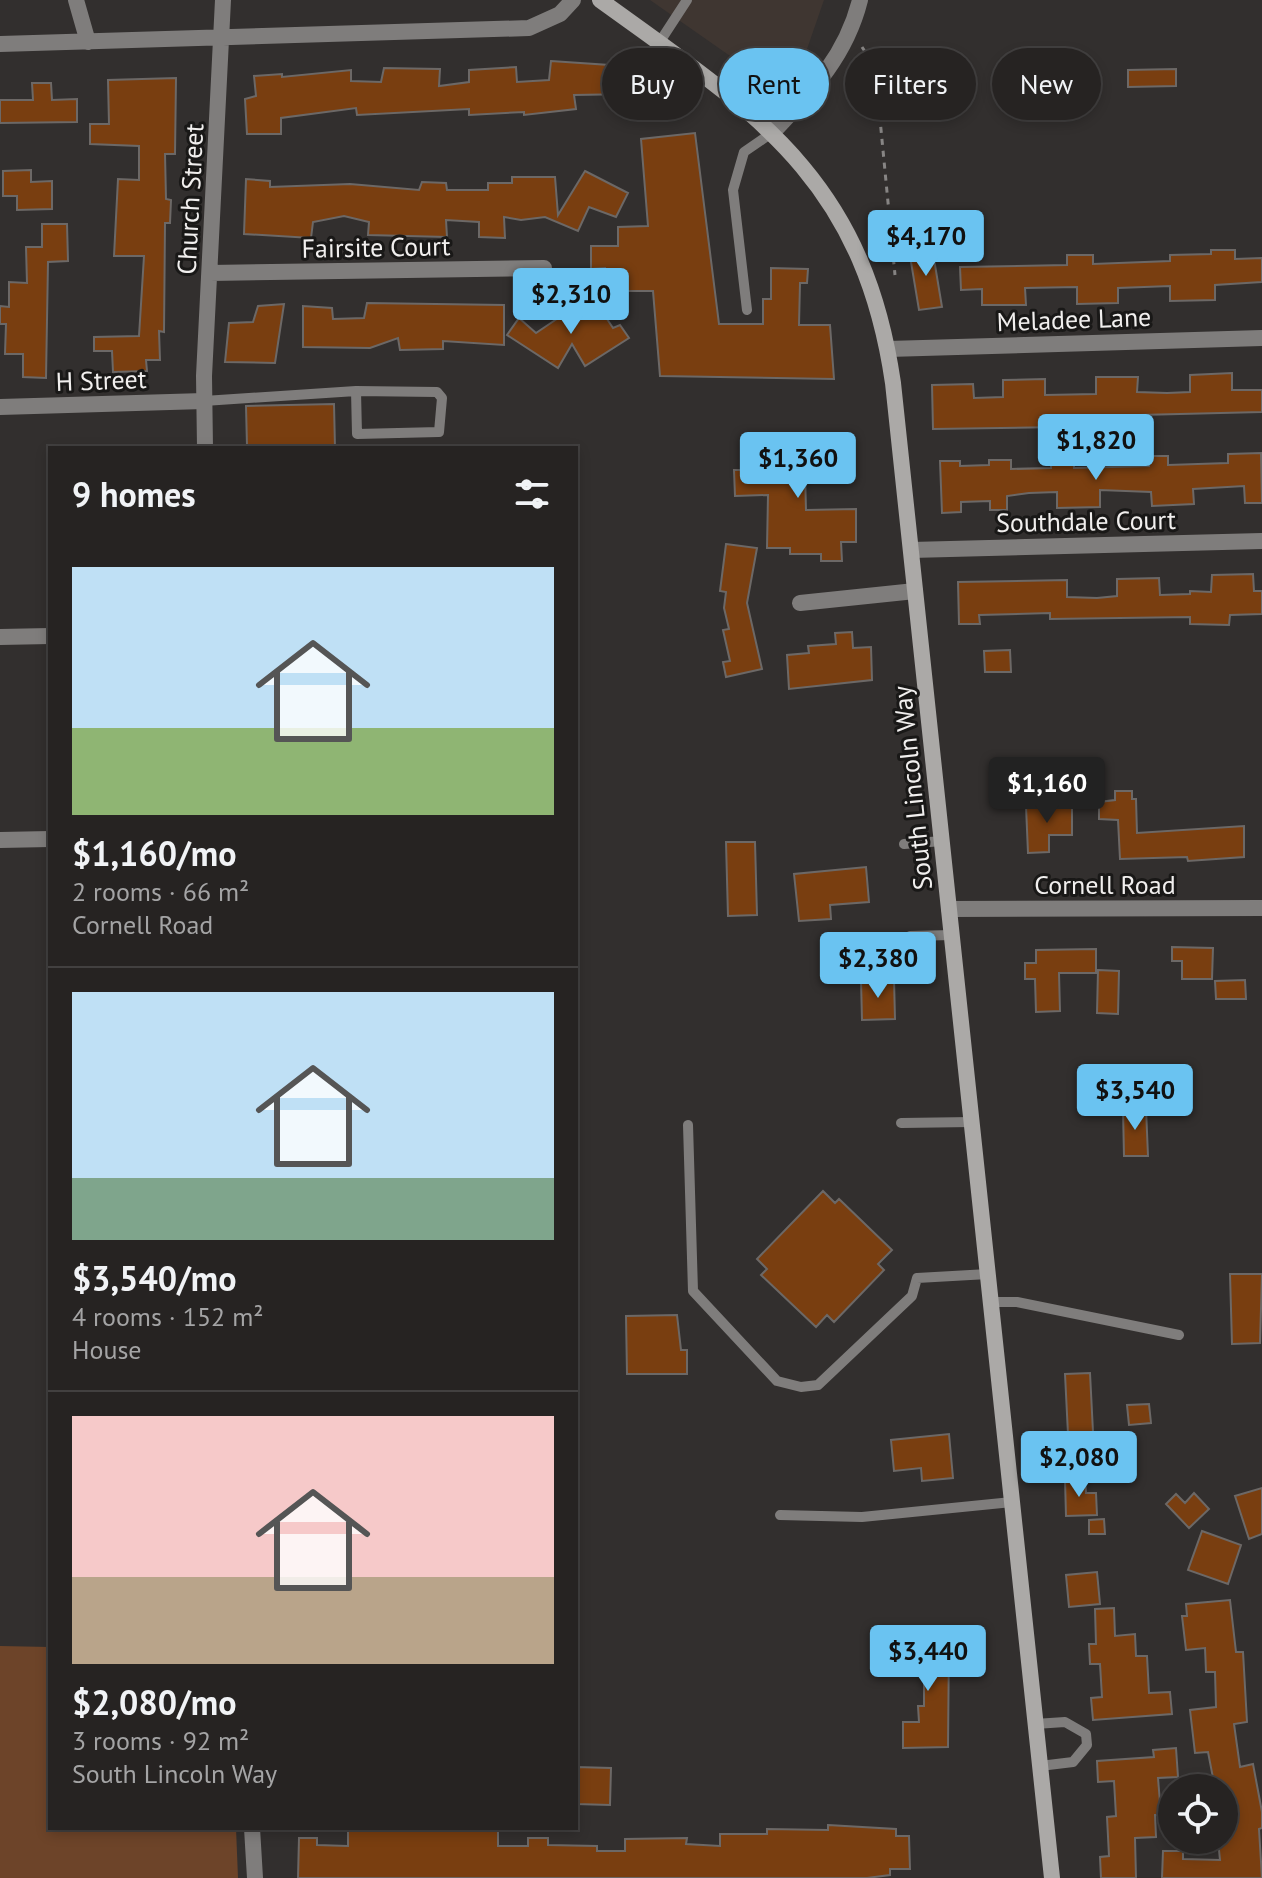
<!DOCTYPE html>
<html lang="en">
<head>
<meta charset="utf-8">
<style>
	body { margin:0; font-family:"PT Sans",sans-serif; background:#322f2f; color:#f1f3f6; height:100vh; display:flex; flex-direction:column; font-size:30px; white-space:nowrap }
	* { box-sizing:border-box; margin:0 }
	p { font-size:26px; color:#a4a4a5 }
	.icon { flex:none; width:44px; height:44px; fill:none; stroke:currentColor; stroke-width:2; stroke-linecap:round; stroke-linejoin:round }
	.map { position:relative; flex:1; overflow:hidden }
	.panel { position:absolute; left:48px; top:446px; width:530px; height:1384px; display:flex; flex-direction:column; background:#262322; border-radius:0px; box-shadow:0 4px 12px #0003,0 0 0 2px #424040 }
	.panel>* { flex:none }
	.hud { position:absolute; left:602px; top:48px; width:540px; height:72px; display:flex; gap:16px }
	.fabs { position:absolute; left:1158px; top:1774px; display:grid; gap:16px }
	.fabs a { display:grid; place-items:center; width:80px; height:80px; border-radius:50%; background:#262322; box-shadow:0 4px 12px #0003,0 0 0 2px #424040; font-size:40px }
	.price { position:absolute; translate:-50% -68px; padding:0 18px; border-radius:8px; background:#6ac3f1; color:#111; font-size:26px; line-height:52px; filter:drop-shadow(0 2px 4px #0008) }
	.price::after { content:''; position:absolute; left:50%; top:48px; width:24px; height:18px; margin-left:-12px; background:inherit; clip-path:polygon(0 0,100% 0,50% 100%) }
	.price.on { background:#222; color:#fff }
	ul { padding:0; list-style:none }
	li { display:grid; align-content:center; gap:16px; height:424px; padding:0 24px }
	li+li { border-top:2px solid #424040 }
	li span { display:grid; place-items:center; height:248px; border-radius:0px; color:#555 }
	li>.icon { margin-inline-start:auto }
	span .icon { width:144px; height:144px; fill:#fffc; stroke-width:1 }
	li b { font-size:34px }
	h2 { display:flex; justify-content:space-between; align-items:center; height:96px; padding:0 24px; font-size:34px }
	.tag { padding:0 28px; border-radius:36px; background:#262322; box-shadow:0 4px 12px #0003,0 0 0 2px #424040; font-size:28px; line-height:72px }
	.tag.on { background:#6ac3f1; color:#111 }
	.map>svg:first-child { display:block }
	.built { fill:#3f3631 }
	.green { fill:#6d4429 }
	.building { fill:#793e10; stroke:#6c6866; stroke-width:2 }
	.lines { fill:none; stroke-linecap:round; stroke-linejoin:round }
	.path { stroke:#878584; stroke-width:3; stroke-dasharray:6 6; stroke-linecap:butt }
	.lane { stroke:#7f7d7c; stroke-width:10 }
	.street { stroke:#7f7d7c; stroke-width:16 }
	.secondary { stroke:#aba9a7; stroke-width:16 }
	.labels { text-anchor:middle; dominant-baseline:central; stroke-width:6; stroke-linejoin:round; paint-order:stroke }
	.street-label { font-size:26px; fill:#f1efee; stroke:#191817 }
</style>
</head>
<body>
<div class="map">
<svg width="1262" height="1878" viewBox="0 0 1262 1878">
	<rect width="100%" height="100%" fill="#322f2e"/>
	<path class="built" d="M 650,0 L 824,0 L 807,49 L 784,74 L 763,79 Z"/>
	<path class="green" d="M 0,1646 L 50,1647 L 50,1828 L 236,1828 L 238,1878 L 0,1878 Z"/>
	<path class="building" d="M 551,61 L 624,66 L 632,94 L 574,95 L 576,109 L 524,115 L 524,112 L 469,115 L 469,109 L 357,115 L 356,108 L 281,118 L 281,134 L 247,134 L 245,99 L 256,96 L 254,76 L 282,74 L 282,77 L 351,70 L 351,81 L 381,82 L 384,68 L 440,69 L 439,86 L 469,82 L 469,70 L 516,67 L 517,82 L 549,80 Z
		M 1176,69 L 1176,86 L 1128,87 L 1128,70 Z
		M 176,78 L 175,154 L 165,154 L 166,199 L 171,200 L 170,223 L 165,223 L 164,332 L 159,331 L 160,360 L 146,360 L 147,371 L 113,372 L 112,351 L 94,351 L 94,337 L 139,336 L 144,256 L 114,256 L 118,179 L 139,180 L 139,146 L 90,144 L 90,124 L 109,124 L 108,80 Z
		M 32,83 L 51,83 L 52,100 L 77,99 L 77,122 L 0,123 L 0,100 L 33,100 Z
		M 695,133 L 719,324 L 763,324 L 763,299 L 771,299 L 771,268 L 808,269 L 807,283 L 800,283 L 799,325 L 830,325 L 834,379 L 660,376 L 653,291 L 606,291 L 605,268 L 591,269 L 591,246 L 618,246 L 618,227 L 648,226 L 641,139 Z
		M 31,170 L 31,182 L 52,181 L 52,209 L 17,210 L 17,196 L 3,196 L 3,171 Z
		M 585,171 L 628,193 L 616,217 L 589,207 L 578,231 L 545,217 L 521,220 L 504,217 L 505,238 L 479,237 L 479,222 L 446,220 L 447,237 L 368,235 L 369,222 L 344,216 L 313,222 L 311,238 L 244,234 L 246,179 L 270,181 L 270,187 L 350,184 L 419,190 L 422,182 L 446,183 L 447,190 L 488,190 L 488,183 L 512,183 L 512,177 L 555,177 L 558,215 Z
		M 42,224 L 67,224 L 68,261 L 48,262 L 46,378 L 23,377 L 23,354 L 5,354 L 6,324 L 0,324 L 0,306 L 9,307 L 9,282 L 27,283 L 26,247 L 42,247 Z
		M 932,247 L 942,307 L 919,310 L 909,250 Z
		M 1211,250 L 1235,250 L 1235,259 L 1262,258 L 1262,282 L 1215,285 L 1215,300 L 1170,301 L 1170,286 L 1118,288 L 1118,303 L 1077,304 L 1077,287 L 1025,288 L 1026,305 L 982,305 L 982,289 L 961,290 L 960,267 L 1067,265 L 1067,255 L 1093,255 L 1093,264 L 1170,261 L 1170,255 L 1211,254 Z
		M 595,301 L 613,328 L 620,325 L 629,338 L 585,366 L 572,344 L 558,368 L 507,335 L 519,318 L 536,333 L 573,308 L 579,315 Z
		M 367,303 L 504,305 L 504,345 L 443,341 L 443,349 L 400,350 L 398,338 L 370,348 L 303,347 L 303,306 L 332,308 L 333,319 L 364,318 Z
		M 284,304 L 275,363 L 225,362 L 229,323 L 253,322 L 258,306 Z
		M 1232,373 L 1232,390 L 1262,390 L 1262,412 L 1139,415 L 1138,425 L 1121,425 L 1121,417 L 1062,418 L 1060,427 L 933,429 L 932,385 L 973,384 L 974,398 L 1003,397 L 1003,380 L 1045,379 L 1045,395 L 1096,394 L 1096,377 L 1138,377 L 1137,392 L 1167,393 L 1190,392 L 1190,375 Z
		M 334,404 L 335,448 L 247,446 L 246,406 Z
		M 825,442 L 825,448 L 847,447 L 848,470 L 805,473 L 806,510 L 856,509 L 856,542 L 841,542 L 842,561 L 821,561 L 821,554 L 790,554 L 790,548 L 767,548 L 768,495 L 735,496 L 734,470 L 748,470 L 747,451 L 807,450 L 807,443 Z
		M 1261,453 L 1262,503 L 1245,503 L 1244,486 L 1193,489 L 1194,504 L 1152,506 L 1151,492 L 1100,490 L 1100,507 L 1057,508 L 1057,492 L 1029,493 L 1007,496 L 1007,510 L 990,510 L 990,501 L 961,502 L 961,512 L 942,513 L 940,461 L 960,461 L 960,466 L 989,465 L 989,460 L 1011,460 L 1011,469 L 1051,468 L 1051,459 L 1074,459 L 1074,468 L 1149,466 L 1149,456 L 1168,456 L 1168,465 L 1228,463 L 1228,454 Z
		M 726,544 L 757,548 L 747,603 L 762,669 L 726,677 L 723,662 L 730,661 L 723,630 L 729,629 L 724,608 L 726,592 L 720,591 Z
		M 1253,574 L 1254,591 L 1262,591 L 1262,614 L 1230,615 L 1229,625 L 1190,624 L 1190,617 L 1050,619 L 1050,613 L 979,615 L 980,624 L 959,624 L 958,582 L 1067,580 L 1067,597 L 1097,598 L 1117,596 L 1117,579 L 1159,578 L 1160,595 L 1190,594 L 1190,591 L 1211,592 L 1212,575 Z
		M 852,632 L 853,648 L 871,647 L 872,680 L 789,689 L 787,655 L 809,653 L 808,646 L 836,644 L 835,633 Z
		M 1010,650 L 1011,672 L 985,672 L 984,651 Z
		M 1115,791 L 1132,791 L 1132,799 L 1136,799 L 1137,833 L 1244,826 L 1244,857 L 1188,861 L 1187,857 L 1120,859 L 1118,820 L 1099,819 L 1099,802 L 1115,800 Z
		M 1072,805 L 1072,835 L 1049,835 L 1049,852 L 1028,853 L 1026,806 Z
		M 726,842 L 755,842 L 757,915 L 728,916 Z
		M 866,867 L 869,902 L 830,905 L 831,919 L 799,921 L 794,874 Z
		M 1172,947 L 1213,948 L 1212,979 L 1182,979 L 1182,961 L 1172,961 Z
		M 1096,949 L 1096,973 L 1059,973 L 1060,1011 L 1036,1012 L 1035,979 L 1025,979 L 1025,963 L 1036,963 L 1036,950 Z
		M 1098,970 L 1119,971 L 1118,1014 L 1097,1013 Z
		M 894,979 L 895,1019 L 862,1020 L 861,980 Z
		M 1245,980 L 1246,999 L 1216,999 L 1215,981 Z
		M 1146,1108 L 1148,1156 L 1124,1156 L 1123,1109 Z
		M 823,1191 L 835,1203 L 839,1199 L 892,1250 L 878,1264 L 884,1270 L 834,1322 L 827,1315 L 816,1327 L 761,1275 L 767,1269 L 757,1259 Z
		M 1230,1274 L 1262,1274 L 1260,1343 L 1232,1344 Z
		M 677,1315 L 681,1350 L 687,1350 L 687,1374 L 627,1374 L 626,1316 Z
		M 1090,1373 L 1093,1432 L 1068,1434 L 1065,1374 Z
		M 1149,1404 L 1151,1423 L 1129,1425 L 1127,1405 Z
		M 949,1434 L 953,1478 L 922,1481 L 921,1468 L 894,1471 L 891,1440 Z
		M 1085,1478 L 1086,1493 L 1096,1493 L 1097,1515 L 1066,1516 L 1065,1479 Z
		M 1262,1488 L 1262,1534 L 1249,1539 L 1235,1496 Z
		M 1194,1493 L 1209,1509 L 1189,1528 L 1166,1504 L 1176,1494 L 1185,1503 Z
		M 1104,1519 L 1105,1534 L 1089,1534 L 1089,1520 Z
		M 1202,1531 L 1241,1545 L 1228,1584 L 1188,1570 Z
		M 1097,1572 L 1100,1604 L 1069,1607 L 1066,1575 Z
		M 1230,1600 L 1236,1652 L 1243,1652 L 1247,1722 L 1234,1724 L 1240,1767 L 1253,1764 L 1262,1812 L 1262,1828 L 1259,1829 L 1262,1878 L 1162,1878 L 1163,1851 L 1183,1851 L 1183,1859 L 1220,1860 L 1218,1840 L 1224,1840 L 1224,1788 L 1215,1788 L 1208,1752 L 1195,1753 L 1190,1710 L 1216,1707 L 1215,1672 L 1206,1672 L 1205,1648 L 1186,1650 L 1182,1616 L 1187,1616 L 1186,1604 Z
		M 1114,1608 L 1115,1636 L 1135,1634 L 1136,1656 L 1147,1656 L 1149,1693 L 1170,1692 L 1172,1714 L 1093,1720 L 1091,1698 L 1102,1697 L 1100,1664 L 1090,1664 L 1089,1644 L 1096,1644 L 1095,1609 Z
		M 949,1641 L 948,1747 L 903,1748 L 903,1722 L 919,1722 L 918,1706 L 924,1706 L 924,1675 L 899,1676 L 898,1643 Z
		M 1176,1748 L 1178,1777 L 1158,1778 L 1161,1815 L 1155,1815 L 1156,1837 L 1135,1838 L 1136,1878 L 1101,1878 L 1100,1857 L 1109,1856 L 1107,1817 L 1116,1816 L 1114,1781 L 1098,1782 L 1097,1761 L 1154,1757 L 1153,1750 Z
		M 576,1767 L 611,1768 L 610,1805 L 576,1804 Z
		M 828,1825 L 896,1829 L 896,1836 L 909,1836 L 910,1869 L 890,1869 L 890,1875 L 867,1878 L 298,1878 L 299,1838 L 317,1838 L 317,1845 L 348,1846 L 348,1829 L 498,1829 L 498,1846 L 528,1846 L 528,1838 L 548,1838 L 548,1845 L 597,1846 L 597,1851 L 625,1851 L 625,1839 L 687,1838 L 686,1844 L 720,1846 L 720,1834 L 767,1834 L 767,1829 L 828,1830 Z"/>
	<g class="lines">
		<path class="path" d="M 862,47 L 875,67 L 895,275"/>
		<path class="lane" d="M 659,43 L 687,0
			M 747,310 L 733,190 L 744,152 L 773,132
			M 204,401 L 356,391 L 437,392 L 442,398 L 439,432 L 357,434 L 356,391
			M 904,844 L 942,841
			M 910,936 L 952,935
			M 901,1123 L 972,1122
			M 688,1125 L 693,1291 L 777,1381 L 801,1387 L 818,1385 L 912,1296 L 917,1278 L 988,1274
			M 991,1302 L 1017,1302 L 1179,1335
			M 780,1515 L 862,1517 L 1012,1502
			M 1035,1724 L 1065,1722 L 1086,1734 L 1087,1745 L 1073,1762 L 1040,1766"/>
		<path class="street" d="M 76,0 L 88,42
			M 0,44 L 529,28 L 560,14 L 573,0
			M 773,132 C 812,91 846,56 860,0
			M 210,273 L 544,268
			M 888,349 L 1262,338
			M 0,407 L 204,401
			M 205,448 L 204,376 L 223,0
			M 911,550 L 1262,541
			M 800,603 L 915,591
			M 0,637 L 50,636
			M 0,840 L 50,839
			M 949,909 L 1262,908
			M 252,1828 L 255,1878"/>
		<path class="secondary" d="M 600,0 C 755,112 863,177 893,383 L 1052,1878"/>
	</g>
	<g class="labels">
		<g class="street-label">
			<text transform="translate(190 199) rotate(-87)">Church Street</text>
			<text transform="translate(376 247) rotate(-1)">Fairsite Court</text>
			<text transform="translate(1074 319) rotate(-2)">Meladee Lane</text>
			<text transform="translate(101 380) rotate(-2)">H Street</text>
			<text transform="translate(1086 521) rotate(-1)">Southdale Court</text>
			<text transform="translate(912 788) rotate(-96)">South Lincoln Way</text>
			<text x="1105" y="884">Cornell Road</text>
		</g>
	</g>
</svg>
<div class="fabs">
<a><svg class="icon" aria-label="locate" viewBox="0 0 24 24"><circle cx="12" cy="12" r="6"/><path d="M12 2v4M12 18v4M2 12h4M18 12h4"/></svg></a>
</div>
<b class="price" style="left:926px;top:278px">$4,170</b>
<b class="price" style="left:571px;top:336px">$2,310</b>
<b class="price" style="left:1096px;top:482px">$1,820</b>
<b class="price" style="left:798px;top:500px">$1,360</b>
<b class="price on" style="left:1047px;top:825px">$1,160</b>
<b class="price" style="left:878px;top:1000px">$2,380</b>
<b class="price" style="left:1135px;top:1132px">$3,540</b>
<b class="price" style="left:1079px;top:1499px">$2,080</b>
<b class="price" style="left:928px;top:1693px">$3,440</b>
<div class="hud">
<a class="tag">Buy</a>
<a class="tag on">Rent</a>
<a class="tag">Filters</a>
<a class="tag">New</a>
</div>
<section class="panel">
<h2>9 homes<svg class="icon" aria-label="filters" viewBox="0 0 24 24"><path d="M4 7h16M4 17h16"/><circle cx="9" cy="7" r="2"/><circle cx="15" cy="17" r="2"/></svg></h2>
<ul>
<li><span style="background:linear-gradient(#bfe0f5 65%,#8fb573 0)"><svg class="icon" aria-label="home" viewBox="0 0 24 24"><path d="M3 11l9-7 9 7M6 9v11h12V9"/></svg></span><div><b>$1,160/mo</b><p>2 rooms · 66 m²</p><p>Cornell Road</p></div></li>
<li><span style="background:linear-gradient(#bfe0f5 75%,#7fa58c 0)"><svg class="icon" aria-label="home" viewBox="0 0 24 24"><path d="M3 11l9-7 9 7M6 9v11h12V9"/></svg></span><div><b>$3,540/mo</b><p>4 rooms · 152 m²</p><p>House</p></div></li>
<li><span style="background:linear-gradient(#f6c9c9 65%,#b9a48a 0)"><svg class="icon" aria-label="home" viewBox="0 0 24 24"><path d="M3 11l9-7 9 7M6 9v11h12V9"/></svg></span><div><b>$2,080/mo</b><p>3 rooms · 92 m²</p><p>South Lincoln Way</p></div></li>
</ul>
</section>
</div>
</body>
</html>
